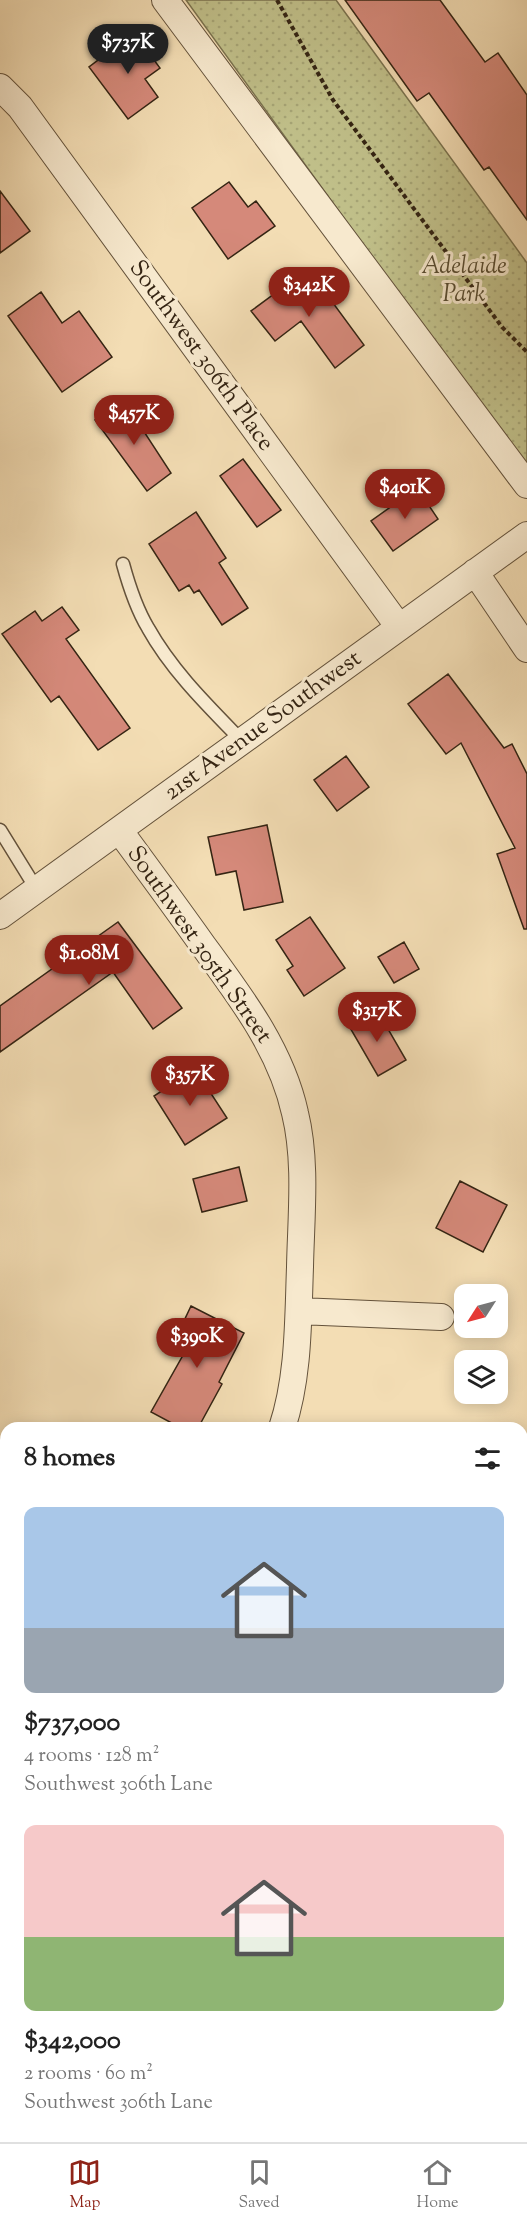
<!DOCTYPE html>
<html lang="en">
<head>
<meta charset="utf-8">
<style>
	body { margin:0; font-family:"Sorts Mill Goudy",serif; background:#f2f2f2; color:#222; height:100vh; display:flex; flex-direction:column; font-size:22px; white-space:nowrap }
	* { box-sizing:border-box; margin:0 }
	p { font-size:20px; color:#767676 }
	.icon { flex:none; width:33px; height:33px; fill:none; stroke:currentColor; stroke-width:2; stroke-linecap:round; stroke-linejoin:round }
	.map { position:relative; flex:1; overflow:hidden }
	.sheet { position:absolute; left:0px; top:1422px; width:528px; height:720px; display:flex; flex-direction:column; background:#fff; border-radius:18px 18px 0 0; box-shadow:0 3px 15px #0003 }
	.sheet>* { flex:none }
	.needle { width:39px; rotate:234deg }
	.tools { position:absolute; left:454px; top:1284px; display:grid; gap:12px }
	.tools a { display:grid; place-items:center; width:54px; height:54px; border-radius:12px; background:#fff; box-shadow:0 3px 15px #0003; font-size:30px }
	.price { position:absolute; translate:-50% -51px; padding:0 14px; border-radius:21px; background:#8f2418; color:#fff; font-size:20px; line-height:39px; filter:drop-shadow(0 2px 3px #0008) }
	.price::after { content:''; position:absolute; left:50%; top:36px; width:18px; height:14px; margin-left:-9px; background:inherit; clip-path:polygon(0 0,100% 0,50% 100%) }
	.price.selected { background:#222; color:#fff }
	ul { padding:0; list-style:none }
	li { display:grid; align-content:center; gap:12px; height:318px; padding:0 24px }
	li span { display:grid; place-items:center; height:186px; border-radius:12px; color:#555 }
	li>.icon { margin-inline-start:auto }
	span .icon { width:108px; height:108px; fill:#fffc; stroke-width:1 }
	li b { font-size:26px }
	h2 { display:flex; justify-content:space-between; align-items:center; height:72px; padding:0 24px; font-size:26px }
	.tabs { display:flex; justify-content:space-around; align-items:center; height:84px; border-top:2px solid #e0e0e0; background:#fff; font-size:16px; color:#767676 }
	.tabs a { display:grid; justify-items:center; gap:3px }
	.tabs .selected { color:#8f2418 }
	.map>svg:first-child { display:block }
	.grass { fill:url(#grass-dots); stroke:#7a724e; stroke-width:1.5 }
	.water { fill:url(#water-rules); stroke:#727f6f; stroke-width:1.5 }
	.building { fill:#d5897a; stroke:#342413; stroke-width:1.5 }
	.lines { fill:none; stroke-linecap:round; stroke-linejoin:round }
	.lane-casing { stroke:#64523b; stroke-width:15 }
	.street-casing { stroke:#64523b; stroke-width:28 }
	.path { stroke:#342413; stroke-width:4; stroke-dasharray:4.5 3; stroke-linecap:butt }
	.lane { stroke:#f7e9ce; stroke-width:12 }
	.street { stroke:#f7e9ce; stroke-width:26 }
	.labels { text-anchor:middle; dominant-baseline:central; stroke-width:6; stroke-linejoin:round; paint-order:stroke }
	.park-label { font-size:24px; font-style:italic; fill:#574b30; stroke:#f7e9ce }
	.street-label { font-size:24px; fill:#342413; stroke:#f7e9ce }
</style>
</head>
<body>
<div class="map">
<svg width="527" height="2142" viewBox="0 0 527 2142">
	<defs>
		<pattern id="grass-dots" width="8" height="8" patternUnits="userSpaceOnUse" patternTransform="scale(1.5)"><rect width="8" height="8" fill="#c0bf89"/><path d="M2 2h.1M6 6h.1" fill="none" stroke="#a6a475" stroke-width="1.8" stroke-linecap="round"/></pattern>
		<pattern id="water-rules" width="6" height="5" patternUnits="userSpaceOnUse" patternTransform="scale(1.5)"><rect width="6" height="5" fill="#9bbcad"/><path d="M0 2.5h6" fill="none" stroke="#86a194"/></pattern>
	</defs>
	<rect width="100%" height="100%" fill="#f3ddb4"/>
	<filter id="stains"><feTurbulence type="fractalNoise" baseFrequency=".00333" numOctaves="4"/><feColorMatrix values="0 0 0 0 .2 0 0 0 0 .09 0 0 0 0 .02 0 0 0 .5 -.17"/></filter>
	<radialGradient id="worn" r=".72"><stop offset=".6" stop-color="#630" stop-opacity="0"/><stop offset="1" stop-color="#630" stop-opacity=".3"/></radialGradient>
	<path class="grass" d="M 186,0 L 336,0 L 527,263 L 527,471 Z"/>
	<path class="water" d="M 527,2115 L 527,2142 L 460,2142 L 475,2136 L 522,2136 L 522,2117 Z"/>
	<path class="building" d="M 345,0 L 440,0 L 485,62 L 498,53 L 527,95 L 527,220 L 489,167 L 484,170 L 429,93 L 417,101 Z
		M 134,33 L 160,68 L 145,79 L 158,97 L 128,119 L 89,67 Z
		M 229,182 L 248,207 L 256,201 L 275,226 L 228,259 L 192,208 Z
		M 0,191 L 30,231 L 0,253 Z
		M 308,269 L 364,345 L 335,368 L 301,321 L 275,341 L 251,311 Z
		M 41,292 L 62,323 L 79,311 L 112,357 L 62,392 L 8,316 Z
		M 113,406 L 119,413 L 128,407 L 171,473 L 147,491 L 95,420 Z
		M 243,459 L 281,510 L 257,527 L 220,476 Z
		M 417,488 L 438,519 L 393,551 L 371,521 Z
		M 196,512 L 226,558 L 219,563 L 248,608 L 222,625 L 199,590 L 194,593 L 189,585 L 179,591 L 149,544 Z
		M 62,607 L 79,630 L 66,639 L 130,728 L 98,750 L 59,696 L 51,702 L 2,634 L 35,611 L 42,621 Z
		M 448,674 L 504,748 L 512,744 L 527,774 L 527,929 L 524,929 L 497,854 L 515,848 L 461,743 L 446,754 L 408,704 Z
		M 346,756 L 369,787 L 337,811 L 314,780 Z
		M 267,825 L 283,902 L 244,910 L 236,871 L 216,875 L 208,837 Z
		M 310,917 L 345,968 L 304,996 L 287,970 L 293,966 L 276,940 Z
		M 118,922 L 182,1008 L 153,1029 L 113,972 L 0,1052 L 0,1006 Z
		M 404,942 L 419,969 L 394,983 L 378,957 Z
		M 377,1010 L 406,1060 L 378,1076 L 349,1026 Z
		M 195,1069 L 227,1118 L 185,1145 L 154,1096 Z
		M 239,1167 L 247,1201 L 202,1212 L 193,1179 Z
		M 460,1181 L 507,1205 L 483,1252 L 436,1228 Z
		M 191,1306 L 244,1333 L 219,1382 L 222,1384 L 198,1428 L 181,1428 L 151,1412 L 187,1348 L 174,1342 Z"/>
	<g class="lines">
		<defs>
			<path id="lane" d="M 123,564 C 129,586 136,608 148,628 C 172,671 208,706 242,741
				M 0,830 L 37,890"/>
			<path id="street" d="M 165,0 L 527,485
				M 0,87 L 20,107 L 399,627
				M 475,572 L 527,649
				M 119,830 C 147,868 175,906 202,944 C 240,996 281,1049 295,1113 C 307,1162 301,1216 300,1267 C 298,1320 299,1377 282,1428
				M 0,916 L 527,535
				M 299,1311 L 441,1317
				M 0,1692 L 6,1687
				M 0,1778 L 6,1786
				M 522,1815 L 527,1811
				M 54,2142 L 58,2136"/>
		</defs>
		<use href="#lane" class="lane-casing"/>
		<use href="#street" class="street-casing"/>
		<path class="path" d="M 277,0 L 333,100 L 502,327 L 527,352"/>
		<use href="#lane" class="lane"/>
		<use href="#street" class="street"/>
	</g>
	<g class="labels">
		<g class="park-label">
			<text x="464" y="267">Adelaide<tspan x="464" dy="28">Park</tspan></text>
		</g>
		<g class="street-label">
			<text transform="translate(201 356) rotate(54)">Southwest 306th Place</text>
			<text transform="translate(263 726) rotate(-36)">21st Avenue Southwest</text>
			<text transform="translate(199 945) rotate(55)">Southwest 305th Street</text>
		</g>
	</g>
	<rect width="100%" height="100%" filter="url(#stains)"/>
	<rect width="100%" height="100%" fill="url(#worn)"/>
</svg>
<div class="tools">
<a><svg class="needle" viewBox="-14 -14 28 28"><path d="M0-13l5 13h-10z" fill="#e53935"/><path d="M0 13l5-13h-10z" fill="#767676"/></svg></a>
<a><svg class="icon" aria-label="layers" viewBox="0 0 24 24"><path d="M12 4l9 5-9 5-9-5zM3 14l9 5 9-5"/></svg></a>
</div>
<b class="price selected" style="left:128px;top:75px">$737K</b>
<b class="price" style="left:309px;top:318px">$342K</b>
<b class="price" style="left:134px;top:446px">$457K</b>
<b class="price" style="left:405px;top:520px">$401K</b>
<b class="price" style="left:89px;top:986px">$1.08M</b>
<b class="price" style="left:377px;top:1043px">$317K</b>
<b class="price" style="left:190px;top:1107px">$357K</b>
<b class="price" style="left:197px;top:1369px">$390K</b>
<section class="sheet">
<h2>8 homes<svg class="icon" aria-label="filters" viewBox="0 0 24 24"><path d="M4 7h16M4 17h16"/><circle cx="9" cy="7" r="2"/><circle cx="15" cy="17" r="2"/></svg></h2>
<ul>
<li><span style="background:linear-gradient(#a9c7e8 65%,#9aa5b1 0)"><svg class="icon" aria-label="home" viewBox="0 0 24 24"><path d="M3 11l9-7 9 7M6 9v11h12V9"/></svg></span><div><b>$737,000</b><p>4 rooms · 128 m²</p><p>Southwest 306th Lane</p></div></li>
<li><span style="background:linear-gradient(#f6c9c9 60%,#8fb573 0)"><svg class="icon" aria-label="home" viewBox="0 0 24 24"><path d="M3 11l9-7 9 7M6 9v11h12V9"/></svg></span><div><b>$342,000</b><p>2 rooms · 60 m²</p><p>Southwest 306th Lane</p></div></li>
</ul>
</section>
</div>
<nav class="tabs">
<a class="selected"><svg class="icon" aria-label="map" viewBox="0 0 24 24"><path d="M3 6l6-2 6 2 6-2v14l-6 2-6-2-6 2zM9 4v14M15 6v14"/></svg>Map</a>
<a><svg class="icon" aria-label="saved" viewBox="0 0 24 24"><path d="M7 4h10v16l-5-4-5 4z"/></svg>Saved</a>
<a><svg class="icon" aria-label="home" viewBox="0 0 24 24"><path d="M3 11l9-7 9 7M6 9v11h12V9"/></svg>Home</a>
</nav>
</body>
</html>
